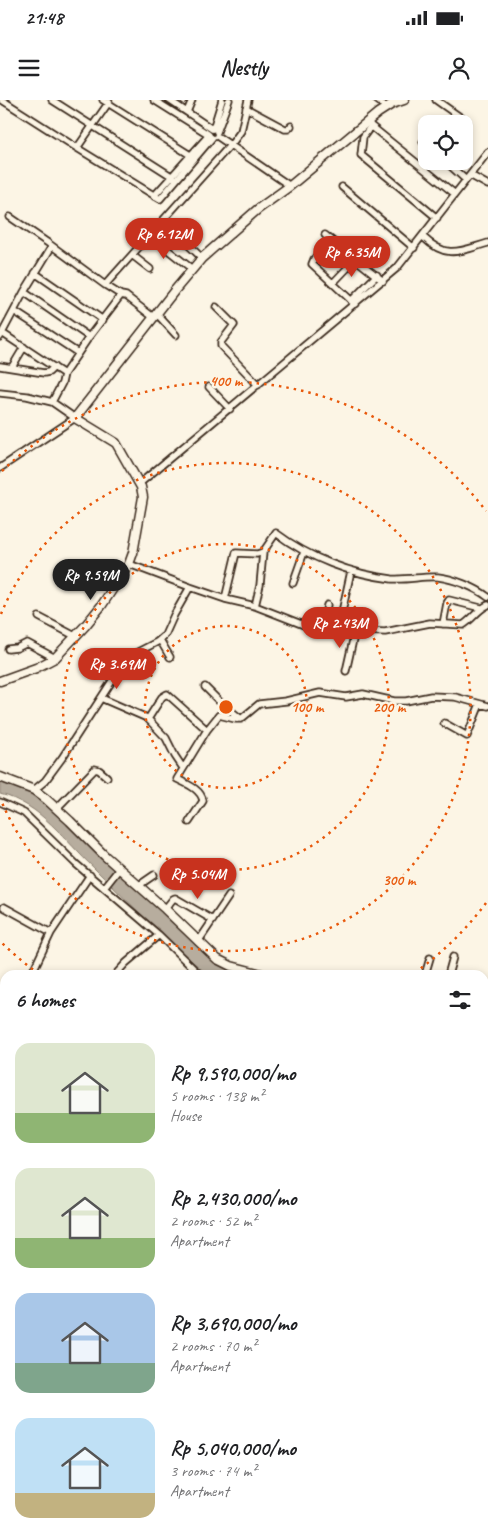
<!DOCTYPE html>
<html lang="en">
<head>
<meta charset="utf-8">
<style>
	body { margin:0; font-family:Caveat,sans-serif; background:#f6f6f6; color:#202124; height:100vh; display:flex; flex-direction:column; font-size:19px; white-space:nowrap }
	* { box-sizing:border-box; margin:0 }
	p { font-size:16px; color:#757577 }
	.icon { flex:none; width:28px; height:28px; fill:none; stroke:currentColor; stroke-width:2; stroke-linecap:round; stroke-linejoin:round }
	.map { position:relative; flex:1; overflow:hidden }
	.details { position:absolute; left:0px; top:870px; width:489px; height:570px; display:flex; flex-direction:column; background:#fff; border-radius:15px 15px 0 0; box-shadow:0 2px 8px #0003 }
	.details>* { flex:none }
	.tools { position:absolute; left:418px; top:15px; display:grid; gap:10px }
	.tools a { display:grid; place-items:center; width:55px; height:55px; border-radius:10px; background:#fff; box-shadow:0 2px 8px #0003; font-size:25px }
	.price { position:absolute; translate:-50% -42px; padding:0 11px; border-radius:18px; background:#c8321e; color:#fff; font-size:16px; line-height:32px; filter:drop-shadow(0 1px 2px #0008) }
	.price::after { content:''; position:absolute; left:50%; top:30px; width:15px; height:11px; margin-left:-8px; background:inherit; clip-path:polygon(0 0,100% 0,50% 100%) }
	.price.current { background:#222; color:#fff }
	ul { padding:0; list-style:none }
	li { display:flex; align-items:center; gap:15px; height:125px; padding:0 15px }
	li span { display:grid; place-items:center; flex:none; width:140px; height:100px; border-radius:15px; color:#555 }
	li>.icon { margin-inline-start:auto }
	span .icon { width:60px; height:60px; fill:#fffc; stroke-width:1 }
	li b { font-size:21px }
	h2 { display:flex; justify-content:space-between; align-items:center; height:60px; padding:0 15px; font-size:21px }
	.status { display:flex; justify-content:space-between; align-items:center; height:35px; padding:0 25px; background:#fff; direction:ltr }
	.status svg { height:14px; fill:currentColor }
	header { display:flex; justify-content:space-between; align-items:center; height:65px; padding:0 15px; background:#fff; font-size:22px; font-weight:700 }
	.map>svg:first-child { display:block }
	.water { fill:#b7ad9e; stroke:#85796b }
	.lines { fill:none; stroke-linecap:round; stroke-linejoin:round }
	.street-casing { stroke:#3b2a1e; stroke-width:9 }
	.secondary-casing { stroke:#3b2a1e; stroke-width:11 }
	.street { stroke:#fcf5e5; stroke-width:5.5 }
	.secondary { stroke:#fcf5e5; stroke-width:8 }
	.ring { fill:none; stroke:#e8590c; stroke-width:2.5; stroke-dasharray:2.5 5 }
	.centre { fill:#e8590c; stroke:#fcf5e5; stroke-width:2.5 }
	.ring-label { font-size:15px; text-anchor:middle; font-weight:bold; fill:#e8590c; stroke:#fcf5e5; stroke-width:5; stroke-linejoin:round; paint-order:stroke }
</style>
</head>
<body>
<div class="status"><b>21:48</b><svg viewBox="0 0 49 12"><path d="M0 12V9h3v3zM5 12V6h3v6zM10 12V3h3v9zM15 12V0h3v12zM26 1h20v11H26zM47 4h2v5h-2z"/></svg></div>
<header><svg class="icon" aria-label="menu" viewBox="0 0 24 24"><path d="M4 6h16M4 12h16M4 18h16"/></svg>Nestly<svg class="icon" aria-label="person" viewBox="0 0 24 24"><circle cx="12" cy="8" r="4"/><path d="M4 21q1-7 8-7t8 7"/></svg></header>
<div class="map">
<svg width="488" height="1440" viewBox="0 0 488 1440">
	<rect width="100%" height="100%" fill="#fcf5e5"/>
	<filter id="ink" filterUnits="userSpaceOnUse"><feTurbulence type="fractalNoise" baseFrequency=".02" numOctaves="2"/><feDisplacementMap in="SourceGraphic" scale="10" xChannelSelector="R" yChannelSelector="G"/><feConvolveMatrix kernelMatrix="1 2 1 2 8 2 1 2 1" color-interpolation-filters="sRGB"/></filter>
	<g filter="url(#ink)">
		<path class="water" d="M 0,678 L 35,692 L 192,840 L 212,857 L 258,875 L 208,875 C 168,841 131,805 94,768 C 65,741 41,704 0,694 Z"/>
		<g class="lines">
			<defs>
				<path id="street" d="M 2,0 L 77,48 L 160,99 L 212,38
					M 52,0 L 176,79
					M 103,0 L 195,58
					M 154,0 L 208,34
					M 169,0 L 212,29
					M 377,0 L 386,7
					M 436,0 L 467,22
					M 246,8 L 285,29 L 288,29 L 291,26
					M 187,12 L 192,0
					M 368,21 L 371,26 L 455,94
					M 213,29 L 222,0
					M 217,32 L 229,0
					M 217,36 L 290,86
					M 423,42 L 426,45
					M 77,48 L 109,2
					M 361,55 L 437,118
					M 361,55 L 363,37 L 371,26
					M 445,61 L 466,80
					M 470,75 L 488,85
					M 342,87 L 414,148
					M 154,96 L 209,35
					M 10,117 L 48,143 L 105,185 L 121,195 L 126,196 L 153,217
					M 149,135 L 192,169
					M 325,135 L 383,181
					M 423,137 C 447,160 460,151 488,143
					M 181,138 L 202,158
					M 330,139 L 314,159 L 312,164 L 355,204
					M 132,155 L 150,169
					M 35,173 L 103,220
					M 333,183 L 356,159
					M 105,185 L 233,42 L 241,31 L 248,0
					M 24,192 L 89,237
					M 351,201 L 377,175
					M 216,207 L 234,225 L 221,242 L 221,246 L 258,285
					M 14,211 L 78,253
					M 156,213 L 176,235
					M 2,233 L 64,274
					M 0,237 L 24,192 L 52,146
					M 0,266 L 44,273 L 49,272 L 54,267
					M 12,267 L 24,247
					M 209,287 L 230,309
					M 0,293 L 27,296 L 52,302 L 75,318 L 0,368
					M 52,302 L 62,283 L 64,274 L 89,237 L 121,195
					M 139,384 L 397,168 L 488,52
					M 129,464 L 190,487 L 225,499 L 255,506 L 314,529 L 385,532 L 430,523 L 463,525 C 472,520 478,509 488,505
					M 293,483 L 304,452
					M 225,499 L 236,453 L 257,454 L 263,452
					M 255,506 L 260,485 L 263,452 L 276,433 C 309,458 351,474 392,479 C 408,480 423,476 438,477 C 454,479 475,487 488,497
					M 39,517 L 75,536
					M 443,524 L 447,503 L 449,500 L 481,508
					M 322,529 L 327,505
					M 338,530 L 351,471
					M 160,540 L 170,557
					M 8,549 L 17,548 L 27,543 L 55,558
					M 346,571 L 355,531
					M 205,587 L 219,601 L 241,619
					M 101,598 L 147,618 L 166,638 L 175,656 L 183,668
					M 148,619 L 162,597 L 167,594 L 207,630
					M 444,623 L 467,636 L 480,604
					M 34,690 L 45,681 L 62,658 L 125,561 L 132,555 L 157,542 L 165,535 L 174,515 L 190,487
					M 0,702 L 24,713 L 76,764 L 159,835 L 200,875
					M 56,709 L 95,669 L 99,670 L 107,677
					M 189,722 L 203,701 C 201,689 187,684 177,679 L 207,630 L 219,615 L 235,619 L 241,619 L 259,604 L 286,601 L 320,593 L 346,597 L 363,594 L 394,601 L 406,601 L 431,596 L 455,597 L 488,606
					M 138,786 L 154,775
					M 104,788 L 119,769
					M 4,807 L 51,833 L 31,875
					M 165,809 L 173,799 L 175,798 L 213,820
					M 51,833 L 90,775
					M 198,842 L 229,796
					M 115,875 L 126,863 L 159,835
					M 425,875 L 430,858
					M 448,875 L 453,857
					M 0,895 L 5,898
					M 484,917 L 488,917
					M 484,955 L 488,953
					M 484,990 L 488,993
					M 0,1020 L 5,1011
					M 0,1037 L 5,1041
					M 484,1046 L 488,1039
					M 0,1071 L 5,1073
					M 484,1309 L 488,1311
					M 484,1317 L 488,1320
					M 484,1342 L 488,1333
					M 0,1410 L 5,1412
					M 484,1427 L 488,1417
					M 61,1435 L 73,1440
					M 223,1435 L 233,1440
					M 162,1440 L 163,1435
					M 478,1440 L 480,1435"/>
				<path id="secondary" d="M 0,581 L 36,568 L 55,558 L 85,526 L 102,505 L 129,464 L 133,453 L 143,397 L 141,387 L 116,343 L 75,318 L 175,190 L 202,158 L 258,109 L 290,86 L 378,13 L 392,4 L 404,0
					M 0,677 L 34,690 L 46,699 L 70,721 L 105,756 L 165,809 L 217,859 L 231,866 L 265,875
					M 484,890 L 488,890
					M 0,1143 L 5,1145
					M 484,1382 L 488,1384"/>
			</defs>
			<use href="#street" class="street-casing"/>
			<use href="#secondary" class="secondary-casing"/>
			<use href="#street" class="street"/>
			<use href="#secondary" class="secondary"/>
		</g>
	</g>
	<g class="ring">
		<circle cx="226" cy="607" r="81"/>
		<circle cx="226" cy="607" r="163"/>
		<path d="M1 514A244 244 0 1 1 1 700"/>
		<path d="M486 803A326 326 0 0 1 413 874M39 874A326 326 0 0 1 2 843M2 371A326 326 0 0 1 486 411"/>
	</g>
	<circle cx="226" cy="607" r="8" class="centre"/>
	<g class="ring-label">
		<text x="226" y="286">400 m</text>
		<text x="307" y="612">100 m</text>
		<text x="389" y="612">200 m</text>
		<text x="399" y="785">300 m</text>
	</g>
</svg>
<div class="tools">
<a><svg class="icon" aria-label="locate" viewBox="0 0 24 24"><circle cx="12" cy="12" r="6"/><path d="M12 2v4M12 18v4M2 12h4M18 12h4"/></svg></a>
</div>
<b class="price" style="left:164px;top:160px">Rp 6.12M</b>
<b class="price" style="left:352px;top:178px">Rp 6.35M</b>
<b class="price current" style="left:91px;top:501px">Rp 9.59M</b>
<b class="price" style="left:340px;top:549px">Rp 2.43M</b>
<b class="price" style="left:117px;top:590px">Rp 3.69M</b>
<b class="price" style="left:198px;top:800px">Rp 5.04M</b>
<section class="details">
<h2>6 homes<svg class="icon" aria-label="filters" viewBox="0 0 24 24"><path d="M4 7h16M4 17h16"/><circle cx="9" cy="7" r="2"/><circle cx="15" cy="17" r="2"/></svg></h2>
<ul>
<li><span style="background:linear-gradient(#dfe7d0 70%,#8fb573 0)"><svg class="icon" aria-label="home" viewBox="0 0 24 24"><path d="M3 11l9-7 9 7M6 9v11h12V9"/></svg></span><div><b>Rp 9,590,000/mo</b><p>5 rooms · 138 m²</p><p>House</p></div></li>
<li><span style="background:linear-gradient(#dfe7d0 70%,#8fb573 0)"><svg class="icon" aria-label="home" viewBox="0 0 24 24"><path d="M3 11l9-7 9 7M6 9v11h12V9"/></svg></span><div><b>Rp 2,430,000/mo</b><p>2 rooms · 52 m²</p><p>Apartment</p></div></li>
<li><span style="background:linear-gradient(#a9c7e8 70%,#7fa58c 0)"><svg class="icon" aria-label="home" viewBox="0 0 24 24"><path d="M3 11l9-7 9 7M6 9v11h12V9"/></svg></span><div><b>Rp 3,690,000/mo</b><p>2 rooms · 70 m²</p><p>Apartment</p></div></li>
<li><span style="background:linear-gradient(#bfe0f5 75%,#c2b280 0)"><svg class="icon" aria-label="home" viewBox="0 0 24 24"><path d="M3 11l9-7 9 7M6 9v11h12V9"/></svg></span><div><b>Rp 5,040,000/mo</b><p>3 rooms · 74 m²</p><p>Apartment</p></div></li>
</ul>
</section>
</div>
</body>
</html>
